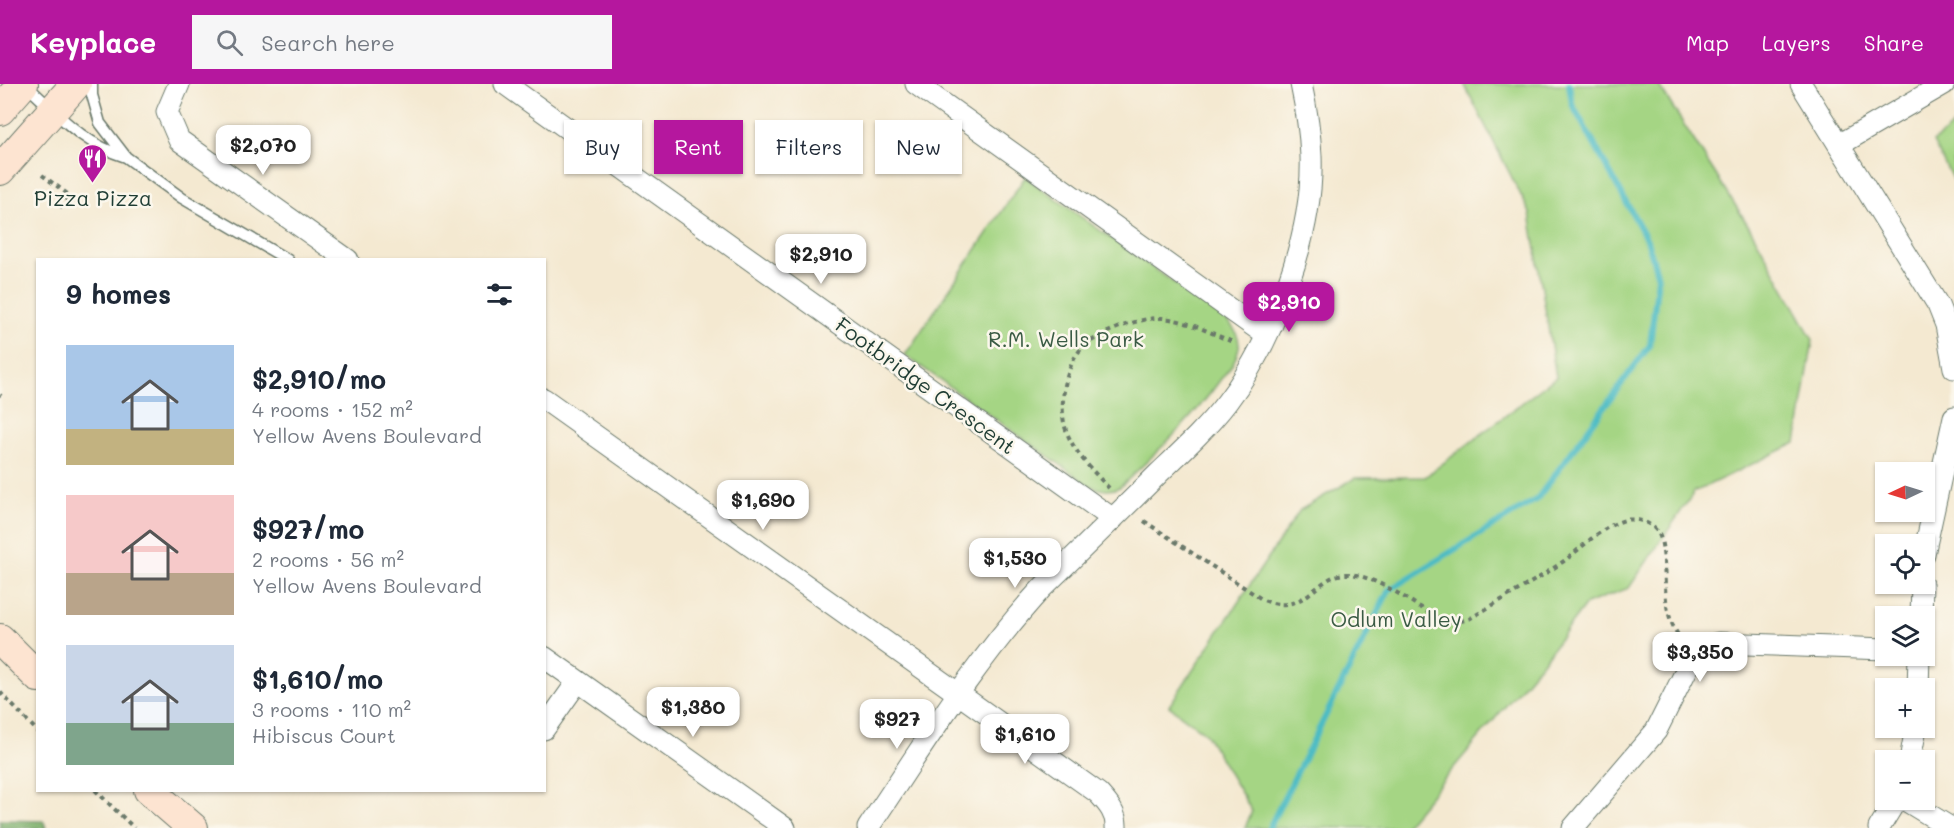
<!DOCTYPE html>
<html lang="en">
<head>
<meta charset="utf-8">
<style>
	body { margin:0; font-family:Mali,sans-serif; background:#f6f6f7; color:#1f2937; height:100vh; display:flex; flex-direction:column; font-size:22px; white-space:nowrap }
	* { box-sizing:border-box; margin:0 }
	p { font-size:20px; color:#747a83 }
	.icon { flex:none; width:33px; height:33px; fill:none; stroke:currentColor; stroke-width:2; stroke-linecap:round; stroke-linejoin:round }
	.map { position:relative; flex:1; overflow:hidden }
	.details { position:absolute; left:36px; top:174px; width:510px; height:534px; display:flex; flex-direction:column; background:#fff; border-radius:0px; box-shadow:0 2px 4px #0004 }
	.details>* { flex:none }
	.hud { position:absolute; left:564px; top:36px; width:570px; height:54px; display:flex; gap:12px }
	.needle { width:39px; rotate:266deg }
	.fabs { position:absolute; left:1875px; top:378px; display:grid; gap:12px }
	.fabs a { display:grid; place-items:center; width:60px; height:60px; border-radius:0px; background:#fff; box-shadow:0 2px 4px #0004; font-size:30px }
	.price { position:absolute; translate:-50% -51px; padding:0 14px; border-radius:12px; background:#fff; color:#222; font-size:20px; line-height:39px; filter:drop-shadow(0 2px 3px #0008) }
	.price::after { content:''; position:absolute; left:50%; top:36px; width:18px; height:14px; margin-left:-9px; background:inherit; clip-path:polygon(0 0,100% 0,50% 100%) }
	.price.current { background:#b5179e; color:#fff }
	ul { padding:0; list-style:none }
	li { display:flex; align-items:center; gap:18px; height:150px; padding:0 30px }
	li span { display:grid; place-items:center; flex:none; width:168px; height:120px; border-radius:0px; color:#555 }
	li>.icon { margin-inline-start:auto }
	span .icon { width:72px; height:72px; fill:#fffc; stroke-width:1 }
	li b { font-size:26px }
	h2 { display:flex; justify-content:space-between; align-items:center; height:72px; padding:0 30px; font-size:26px }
	.pill { padding:0 21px; border-radius:0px; background:#fff; box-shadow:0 2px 4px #0004; font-size:21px; line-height:54px }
	.pill.current { background:#b5179e; color:#fff }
	header { display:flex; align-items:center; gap:36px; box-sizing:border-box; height:84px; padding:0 30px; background:#b5179e; color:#fff }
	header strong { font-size:28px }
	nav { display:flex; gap:33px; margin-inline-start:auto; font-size:21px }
	.search { width:420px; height:54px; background:#f6f6f7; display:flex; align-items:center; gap:15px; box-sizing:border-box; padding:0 21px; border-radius:0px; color:#747a83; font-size:22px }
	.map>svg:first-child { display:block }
	.green { fill:#a5d584; stroke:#62895c; stroke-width:1.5 }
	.forest { fill:#84b672; stroke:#527a53; stroke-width:1.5 }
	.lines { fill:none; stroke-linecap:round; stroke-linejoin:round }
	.stream { stroke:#4cbbc4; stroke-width:6 }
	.service-casing { stroke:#6a796b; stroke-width:13 }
	.minor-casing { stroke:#6a796b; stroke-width:23 }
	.secondary-casing { stroke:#6a796b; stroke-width:32 }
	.path { stroke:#6a796b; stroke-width:4; stroke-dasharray:4.5 4.5; stroke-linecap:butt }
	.service { stroke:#fff; stroke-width:10 }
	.minor { stroke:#fff; stroke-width:21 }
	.secondary { stroke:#fde4d1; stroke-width:30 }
	.labels { text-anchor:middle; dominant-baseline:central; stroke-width:5; stroke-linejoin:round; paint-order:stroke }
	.poi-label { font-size:21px; fill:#1f3d34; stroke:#fbf7ec }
	.park-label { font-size:21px; fill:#3a5b44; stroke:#fbf7ec }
	.street-label { font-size:21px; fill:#1f3d34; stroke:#fbf7ec }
</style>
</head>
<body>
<header>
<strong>Keyplace</strong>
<div class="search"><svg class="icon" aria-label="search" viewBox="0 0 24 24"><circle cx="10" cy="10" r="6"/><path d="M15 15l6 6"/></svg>Search here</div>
<nav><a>Map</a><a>Layers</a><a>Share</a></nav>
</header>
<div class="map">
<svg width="1954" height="744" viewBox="0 0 1954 744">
	<rect width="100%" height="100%" fill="#fbf7ec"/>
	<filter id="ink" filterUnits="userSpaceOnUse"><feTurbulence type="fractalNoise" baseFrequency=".0167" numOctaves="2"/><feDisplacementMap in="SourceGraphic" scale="12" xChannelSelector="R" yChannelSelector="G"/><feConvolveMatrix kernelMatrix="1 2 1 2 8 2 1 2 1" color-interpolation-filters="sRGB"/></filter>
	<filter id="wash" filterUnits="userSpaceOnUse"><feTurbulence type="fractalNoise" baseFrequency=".008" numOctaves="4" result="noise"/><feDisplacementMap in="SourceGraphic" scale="24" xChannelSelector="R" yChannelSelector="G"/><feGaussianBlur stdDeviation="1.35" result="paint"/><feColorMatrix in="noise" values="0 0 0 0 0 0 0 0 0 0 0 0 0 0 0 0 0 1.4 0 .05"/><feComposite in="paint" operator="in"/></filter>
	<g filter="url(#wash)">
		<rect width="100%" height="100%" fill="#f4e9d1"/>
		<path class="green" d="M 1464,0 L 1658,0 L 1753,149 L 1813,256 L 1796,359 L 1694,408 L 1629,504 L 1586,520 L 1540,581 L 1403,744 L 1245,744 L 1252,727 L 1206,650 L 1169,622 L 1300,426 L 1355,394 L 1425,393 L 1556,293 L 1530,129 Z
			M 1954,41 L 1954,98 L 1933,58 Z
			M 1025,93 L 1225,235 C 1233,242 1240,251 1239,263 C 1237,276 1229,285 1221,295 C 1191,337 1157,368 1120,403 C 1109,408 1100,406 1089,401 L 905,271 Z"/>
		<path class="forest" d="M 0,736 L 43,737 L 47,744 L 0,744 Z"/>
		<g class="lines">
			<path class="stream" d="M 1269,744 L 1389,506 L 1537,415 L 1650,261 L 1658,193 L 1647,156 L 1572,20 L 1569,0"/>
		</g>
	</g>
	<g filter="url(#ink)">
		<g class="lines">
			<defs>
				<path id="service" d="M 92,0 L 92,11 L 100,39 L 126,73 L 182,114 L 288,176
					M 26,1 C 60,32 81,59 126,73"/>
				<path id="minor" d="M 179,0 L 167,28 L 179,56 L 348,176
					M 505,0 L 1113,435
					M 916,0 L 1266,251
					M 1801,0 L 1938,221 L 1946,241 L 1954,284
					M 1839,61 L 1944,0
					M 544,315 L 1098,709 C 1107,719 1117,729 1116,744
					M 1924,470 L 1954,333
					M 1921,532 L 1922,500
					M 544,573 L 785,744
					M 1918,604 L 1919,572
					M 544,645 L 578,597
					M 1910,676 L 1916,644
					M 1905,716 L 1951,744
					M 868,744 C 923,662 975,577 1042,504 C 1081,466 1120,428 1158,390 C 1182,367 1207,344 1227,318 C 1274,256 1314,150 1311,72 C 1310,48 1306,23 1301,0
					M 1573,744 L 1656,647 L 1695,569 L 1707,562 L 1719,559 L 1886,565
					M 1879,744 L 1896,716"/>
				<path id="secondary" d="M 0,26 L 23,0
					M 0,86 L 76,0
					M 0,555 L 38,593
					M 149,706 L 193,744"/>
			</defs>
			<use href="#service" class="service-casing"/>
			<use href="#minor" class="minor-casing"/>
			<use href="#secondary" class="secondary-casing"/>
			<path class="path" d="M 42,91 L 69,111 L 59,125
				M 0,311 L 1,312
				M 1109,404 C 1093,387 1074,369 1066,346 C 1058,324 1065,281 1082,264 C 1098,249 1140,233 1162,234 C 1187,236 1213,250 1235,259
				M 1144,437 L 1263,516 C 1311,535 1316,482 1356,491 C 1377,496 1400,510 1418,522 C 1428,527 1435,535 1447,537 C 1454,539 1462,537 1469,535 C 1501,516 1534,498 1564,477 C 1583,463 1602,442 1625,436 C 1639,433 1658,441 1661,456 C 1669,492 1658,522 1680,554
				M 0,608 L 38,648
				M 95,706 L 134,744"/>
			<use href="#service" class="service"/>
			<use href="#minor" class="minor"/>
			<use href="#secondary" class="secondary"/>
		</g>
	</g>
	<defs>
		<symbol id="restaurant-pin" viewBox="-11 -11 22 30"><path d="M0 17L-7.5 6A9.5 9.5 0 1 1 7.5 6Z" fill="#b5179e" stroke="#fbf7ec"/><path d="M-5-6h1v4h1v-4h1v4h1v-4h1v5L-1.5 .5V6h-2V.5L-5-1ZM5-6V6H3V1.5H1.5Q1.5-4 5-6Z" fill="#fff"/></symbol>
	</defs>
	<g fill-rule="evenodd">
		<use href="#restaurant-pin" x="76" y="58" width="33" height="45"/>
	</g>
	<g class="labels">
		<g class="poi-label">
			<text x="93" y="113">Pizza Pizza</text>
		</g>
		<g class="park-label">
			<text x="1066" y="254">R.M. Wells Park</text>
			<text x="1396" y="534">Odlum Valley</text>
		</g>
		<g class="street-label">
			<text transform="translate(926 301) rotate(36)">Footbridge Crescent</text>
		</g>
	</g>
</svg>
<div class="fabs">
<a><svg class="needle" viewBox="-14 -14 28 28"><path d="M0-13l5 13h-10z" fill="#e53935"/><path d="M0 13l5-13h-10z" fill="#747a83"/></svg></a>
<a><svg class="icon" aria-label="locate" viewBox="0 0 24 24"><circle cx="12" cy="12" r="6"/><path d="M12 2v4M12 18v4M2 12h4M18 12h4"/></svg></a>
<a><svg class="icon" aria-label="layers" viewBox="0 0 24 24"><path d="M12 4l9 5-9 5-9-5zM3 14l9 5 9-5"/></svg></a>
<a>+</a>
<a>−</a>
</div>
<b class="price" style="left:263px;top:92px">$2,070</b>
<b class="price" style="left:821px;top:201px">$2,910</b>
<b class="price current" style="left:1289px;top:249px">$2,910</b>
<b class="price" style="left:763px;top:447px">$1,690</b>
<b class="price" style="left:1015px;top:505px">$1,530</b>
<b class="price" style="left:1700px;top:599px">$3,350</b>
<b class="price" style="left:693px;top:654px">$1,380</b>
<b class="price" style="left:897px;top:666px">$927</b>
<b class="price" style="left:1025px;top:681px">$1,610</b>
<div class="hud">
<a class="pill">Buy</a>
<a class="pill current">Rent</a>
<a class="pill">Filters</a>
<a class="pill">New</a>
</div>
<section class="details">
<h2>9 homes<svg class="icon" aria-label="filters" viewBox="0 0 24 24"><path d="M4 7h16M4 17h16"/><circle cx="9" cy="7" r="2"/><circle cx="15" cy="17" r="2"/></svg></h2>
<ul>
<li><span style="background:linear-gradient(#a9c7e8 70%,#c2b280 0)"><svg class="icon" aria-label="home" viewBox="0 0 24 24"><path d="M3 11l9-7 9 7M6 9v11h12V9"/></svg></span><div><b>$2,910/mo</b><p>4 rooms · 152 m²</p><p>Yellow Avens Boulevard</p></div></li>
<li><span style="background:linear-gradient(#f6c9c9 65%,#b9a48a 0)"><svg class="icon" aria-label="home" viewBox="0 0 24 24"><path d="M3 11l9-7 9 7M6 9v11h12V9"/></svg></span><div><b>$927/mo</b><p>2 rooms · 56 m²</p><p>Yellow Avens Boulevard</p></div></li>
<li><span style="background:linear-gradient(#c9d6e8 65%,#7fa58c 0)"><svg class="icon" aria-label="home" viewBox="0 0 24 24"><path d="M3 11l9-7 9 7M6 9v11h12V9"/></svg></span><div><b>$1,610/mo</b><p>3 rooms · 110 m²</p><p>Hibiscus Court</p></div></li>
</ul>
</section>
</div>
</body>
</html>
